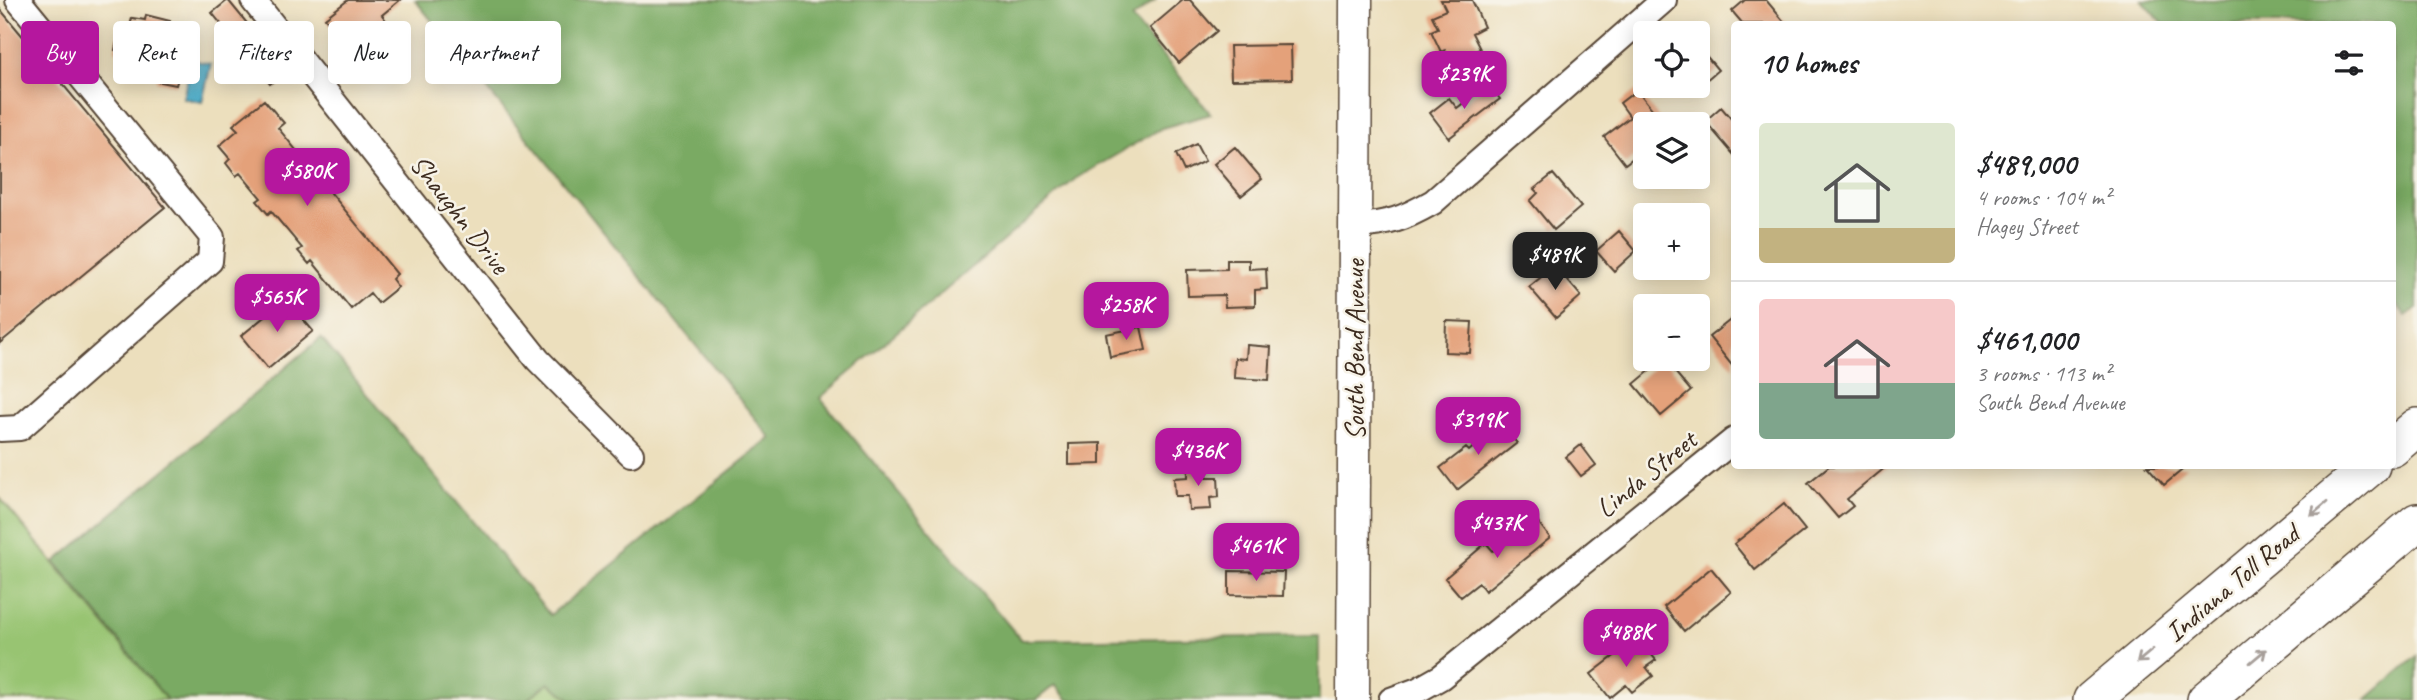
<!DOCTYPE html>
<html lang="en">
<head>
<meta charset="utf-8">
<style>
	body { margin:0; font-family:Caveat,sans-serif; background:#f6f6f6; color:#202124; height:100vh; display:flex; flex-direction:column; font-size:26px; white-space:nowrap }
	* { box-sizing:border-box; margin:0 }
	p { font-size:23px; color:#757577 }
	.icon { flex:none; width:38px; height:38px; fill:none; stroke:currentColor; stroke-width:2; stroke-linecap:round; stroke-linejoin:round }
	.map { position:relative; flex:1; overflow:hidden }
	.side { position:absolute; left:1731px; top:21px; width:665px; height:448px; display:flex; flex-direction:column; background:#fff; border-radius:7px; box-shadow:0 4px 18px #0003 }
	.side>* { flex:none }
	.top-card { position:absolute; left:21px; top:21px; width:665px; height:63px; display:flex; gap:14px }
	.buttons { position:absolute; left:1633px; top:21px; display:grid; gap:14px }
	.buttons a { display:grid; place-items:center; width:77px; height:77px; border-radius:7px; background:#fff; box-shadow:0 4px 18px #0003; font-size:35px }
	.price { position:absolute; translate:-50% -60px; padding:0 16px; border-radius:14px; background:#b5179e; color:#fff; font-size:23px; line-height:46px; filter:drop-shadow(0 2px 4px #0008) }
	.price::after { content:''; position:absolute; left:50%; top:42px; width:21px; height:16px; margin-left:-10px; background:inherit; clip-path:polygon(0 0,100% 0,50% 100%) }
	.price.selected { background:#222; color:#fff }
	ul { padding:0; list-style:none }
	li { display:flex; align-items:center; gap:21px; height:175px; padding:0 28px }
	li+li { border-top:2px solid #e0e0e0 }
	li span { display:grid; place-items:center; flex:none; width:196px; height:140px; border-radius:7px; color:#555 }
	li>.icon { margin-inline-start:auto }
	span .icon { width:84px; height:84px; fill:#fffc; stroke-width:1 }
	li b { font-size:30px }
	h2 { display:flex; justify-content:space-between; align-items:center; height:84px; padding:0 28px; font-size:30px }
	.chip { padding:0 24px; border-radius:7px; background:#fff; box-shadow:0 4px 18px #0003; font-size:24px; line-height:63px }
	.chip.selected { background:#b5179e; color:#fff }
	.map>svg:first-child { display:block }
	.green { fill:#98c472; stroke:#6a7748; stroke-width:2 }
	.forest { fill:#7aaa64; stroke:#5a6a41; stroke-width:2 }
	.water { fill:#48aac7; stroke:#426a72; stroke-width:2 }
	.building { fill:#e4a17a }
	.lines { fill:none; stroke-linecap:round; stroke-linejoin:round }
	.minor-casing { stroke:#564536; stroke-width:28 }
	.major-casing { stroke:#564536; stroke-width:35 }
	.highway-casing { stroke:#564536; stroke-width:40 }
	.minor { stroke:#fff; stroke-width:24 }
	.major { stroke:#fff; stroke-width:32 }
	.highway { stroke:#fff; stroke-width:37 }
	.oneway { stroke:#a79f9a }
	.labels { text-anchor:middle; dominant-baseline:central; stroke-width:5; stroke-linejoin:round; paint-order:stroke }
	.street-label { font-size:28px; fill:#3b2a1e; stroke:#f7f3e8 }
</style>
</head>
<body>
<div class="map">
<svg width="2417" height="700" viewBox="0 0 2417 700">
	<rect width="100%" height="100%" fill="#f7f3e8"/>
	<filter id="ink" filterUnits="userSpaceOnUse"><feTurbulence type="fractalNoise" baseFrequency=".0143" numOctaves="2"/><feDisplacementMap in="SourceGraphic" scale="14" xChannelSelector="R" yChannelSelector="G"/><feConvolveMatrix kernelMatrix="1 2 1 2 8 2 1 2 1" color-interpolation-filters="sRGB"/></filter>
	<filter id="wash" filterUnits="userSpaceOnUse"><feTurbulence type="fractalNoise" baseFrequency=".00686" numOctaves="4" result="noise"/><feDisplacementMap in="SourceGraphic" scale="28" xChannelSelector="R" yChannelSelector="G"/><feGaussianBlur stdDeviation="1.57" result="paint"/><feColorMatrix in="noise" values="0 0 0 0 0 0 0 0 0 0 0 0 0 0 0 0 0 1.4 0 .05"/><feComposite in="paint" operator="in"/></filter>
	<g filter="url(#wash)">
		<rect width="100%" height="100%" fill="#ecdfbd"/>
		<path class="green" d="M 0,498 L 167,700 L 0,700 Z
			M 548,683 L 572,700 L 526,700 Z"/>
		<path class="forest" d="M 415,0 L 1155,0 L 1132,19 L 1211,114 L 1162,128 L 1075,179 L 820,398 L 1021,640 L 1319,636 L 1319,700 L 1068,700 L 1055,685 L 1036,700 L 572,700 L 549,683 L 526,700 L 167,700 L 55,562 L 321,338 L 550,615 L 771,438 Z
			M 2142,0 L 2417,0 L 2417,308 L 2406,316 L 2392,299 L 2392,24 L 2163,24 Z
			M 2417,656 L 2417,700 L 2366,700 Z"/>
		<path class="water" d="M 192,60 L 211,64 L 202,102 L 183,98 Z"/>
		<g id="blocks">
			<path class="building" d="M 228,0 L 286,71 L 270,84 L 212,13 Z
				M 348,0 L 400,0 L 382,15 L 388,23 L 358,47 L 352,40 L 346,44 L 325,18 Z
				M 1183,0 L 1190,0 L 1217,31 L 1179,63 L 1150,28 Z
				M 1441,0 L 1472,0 L 1484,27 L 1472,33 L 1480,49 L 1450,62 L 1445,50 L 1441,52 L 1431,31 L 1438,28 L 1432,16 L 1446,10 Z
				M 1745,0 L 1766,0 L 1786,24 L 1743,24 L 1732,11 Z
				M 0,9 L 165,207 L 0,343 Z
				M 146,15 L 170,21 L 169,26 L 182,30 L 180,38 L 189,41 L 176,85 L 156,81 L 159,68 L 135,62 L 137,56 L 115,50 L 121,24 L 130,26 L 132,18 L 145,20 Z
				M 1291,45 L 1292,79 L 1231,80 L 1230,46 Z
				M 1698,46 L 1718,70 L 1698,87 Z
				M 1488,84 L 1500,99 L 1449,138 L 1430,113 L 1449,98 L 1457,108 Z
				M 1637,90 L 1664,124 L 1645,124 L 1645,149 L 1625,164 L 1604,137 L 1630,117 L 1620,103 Z
				M 264,100 L 284,123 L 278,128 L 397,274 L 392,279 L 398,287 L 378,303 L 370,293 L 351,309 L 312,261 L 309,264 L 298,251 L 302,248 L 271,211 L 268,214 L 257,201 L 261,198 L 240,173 L 236,176 L 226,163 L 230,159 L 219,146 L 238,130 L 233,125 Z
				M 1721,107 L 1734,122 L 1734,155 L 1705,121 Z
				M 1196,144 L 1205,161 L 1184,171 L 1176,154 Z
				M 1235,147 L 1262,179 L 1241,196 L 1214,164 Z
				M 1553,174 L 1581,207 L 1554,230 L 1530,201 L 1538,193 L 1534,189 Z
				M 1619,231 L 1636,251 L 1614,271 L 1596,251 Z
				M 1227,260 L 1249,260 L 1249,269 L 1266,268 L 1267,289 L 1255,290 L 1255,306 L 1225,307 L 1224,295 L 1188,296 L 1187,270 L 1227,269 Z
				M 1555,266 L 1581,296 L 1556,318 L 1529,287 Z
				M 286,299 L 313,331 L 268,369 L 241,336 Z
				M 1734,317 L 1734,368 L 1709,337 Z
				M 1446,321 L 1472,322 L 1470,353 L 1445,352 Z
				M 1141,327 L 1146,350 L 1110,357 L 1106,334 Z
				M 1247,345 L 1271,347 L 1269,380 L 1234,378 L 1235,358 L 1246,359 Z
				M 1664,359 L 1691,391 L 1661,416 L 1634,384 Z
				M 1501,424 L 1517,443 L 1457,490 L 1440,468 L 1466,448 L 1469,451 Z
				M 1101,443 L 1101,464 L 1069,465 L 1069,444 Z
				M 1581,445 L 1596,465 L 1581,476 L 1566,457 Z
				M 1207,466 L 1207,477 L 1218,477 L 1219,497 L 1210,498 L 1211,509 L 1189,510 L 1188,496 L 1175,496 L 1174,478 L 1188,477 L 1188,467 Z
				M 1829,466 L 1887,466 L 1847,499 L 1853,506 L 1838,518 L 1808,483 Z
				M 2147,466 L 2187,466 L 2164,485 Z
				M 1784,504 L 1805,530 L 1755,570 L 1734,544 Z
				M 1535,518 L 1550,538 L 1485,591 L 1479,583 L 1461,597 L 1445,578 L 1486,543 L 1493,551 Z
				M 1711,568 L 1731,592 L 1684,631 L 1664,607 Z
				M 1229,571 L 1284,572 L 1283,596 L 1229,595 Z
				M 1638,638 L 1656,660 L 1646,667 L 1653,676 L 1632,692 L 1626,685 L 1610,698 L 1591,674 Z"/>
		</g>
	</g>
	<g filter="url(#ink)">
		<use href="#blocks" fill-opacity="0" stroke="#564536" stroke-width="2"/>
		<g class="lines">
			<defs>
				<path id="minor" d="M 253,0 L 538,360 L 631,454
					M 1355,226 C 1389,224 1403,219 1433,202 L 1664,0
					M 0,429 L 20,428 L 210,261 L 212,237 L 18,0
					M 1391,700 L 1418,690 L 1441,677 L 1734,440"/>
				<path id="major" d="M 1353,700 L 1356,0"/>
				<path id="highway" d="M 2392,448 L 2417,427
					M 2092,700 L 2371,466
					M 2206,700 L 2417,522"/>
			</defs>
			<use href="#minor" class="minor-casing"/>
			<use href="#major" class="major-casing"/>
			<use href="#highway" class="highway-casing"/>
			<use href="#minor" class="minor"/>
			<use href="#major" class="major"/>
			<use href="#highway" class="highway"/>
		</g>
		<defs><path id="oneway-shaft" d="M-6 0H5M1.5-3L5.5 0L1.5 3" fill="none" stroke-width="1.6" stroke-linecap="round" stroke-linejoin="round" transform="scale(1.75)"/></defs>
		<g class="oneway">
			<use href="#oneway-shaft" transform="translate(2319 509) rotate(140)"/>
			<use href="#oneway-shaft" transform="translate(2145 656) rotate(140)"/>
			<use href="#oneway-shaft" transform="translate(2258 656) rotate(-40)"/>
		</g>
	</g>
	<g class="labels">
		<g class="street-label">
			<text transform="translate(460 214) rotate(52)">Shaughn Drive</text>
			<text transform="translate(1354 350) rotate(-90)">South Bend Avenue</text>
			<text transform="translate(1646 474) rotate(-39)">Linda Street</text>
			<text transform="translate(2232 583) rotate(-40)">Indiana Toll Road</text>
		</g>
	</g>
</svg>
<div class="buttons">
<a><svg class="icon" aria-label="locate" viewBox="0 0 24 24"><circle cx="12" cy="12" r="6"/><path d="M12 2v4M12 18v4M2 12h4M18 12h4"/></svg></a>
<a><svg class="icon" aria-label="layers" viewBox="0 0 24 24"><path d="M12 4l9 5-9 5-9-5zM3 14l9 5 9-5"/></svg></a>
<a>+</a>
<a>−</a>
</div>
<b class="price" style="left:1464px;top:111px">$239K</b>
<b class="price" style="left:307px;top:208px">$580K</b>
<b class="price selected" style="left:1555px;top:292px">$489K</b>
<b class="price" style="left:277px;top:334px">$565K</b>
<b class="price" style="left:1126px;top:342px">$258K</b>
<b class="price" style="left:1478px;top:457px">$319K</b>
<b class="price" style="left:1198px;top:488px">$436K</b>
<b class="price" style="left:1497px;top:560px">$437K</b>
<b class="price" style="left:1256px;top:583px">$461K</b>
<b class="price" style="left:1626px;top:669px">$488K</b>
<div class="top-card">
<a class="chip selected">Buy</a>
<a class="chip">Rent</a>
<a class="chip">Filters</a>
<a class="chip">New</a>
<a class="chip">Apartment</a>
</div>
<section class="side">
<h2>10 homes<svg class="icon" aria-label="filters" viewBox="0 0 24 24"><path d="M4 7h16M4 17h16"/><circle cx="9" cy="7" r="2"/><circle cx="15" cy="17" r="2"/></svg></h2>
<ul>
<li><span style="background:linear-gradient(#dfe7d0 75%,#c2b280 0)"><svg class="icon" aria-label="home" viewBox="0 0 24 24"><path d="M3 11l9-7 9 7M6 9v11h12V9"/></svg></span><div><b>$489,000</b><p>4 rooms · 104 m²</p><p>Hagey Street</p></div></li>
<li><span style="background:linear-gradient(#f6c9c9 60%,#7fa58c 0)"><svg class="icon" aria-label="home" viewBox="0 0 24 24"><path d="M3 11l9-7 9 7M6 9v11h12V9"/></svg></span><div><b>$461,000</b><p>3 rooms · 113 m²</p><p>South Bend Avenue</p></div></li>
</ul>
</section>
</div>
</body>
</html>
